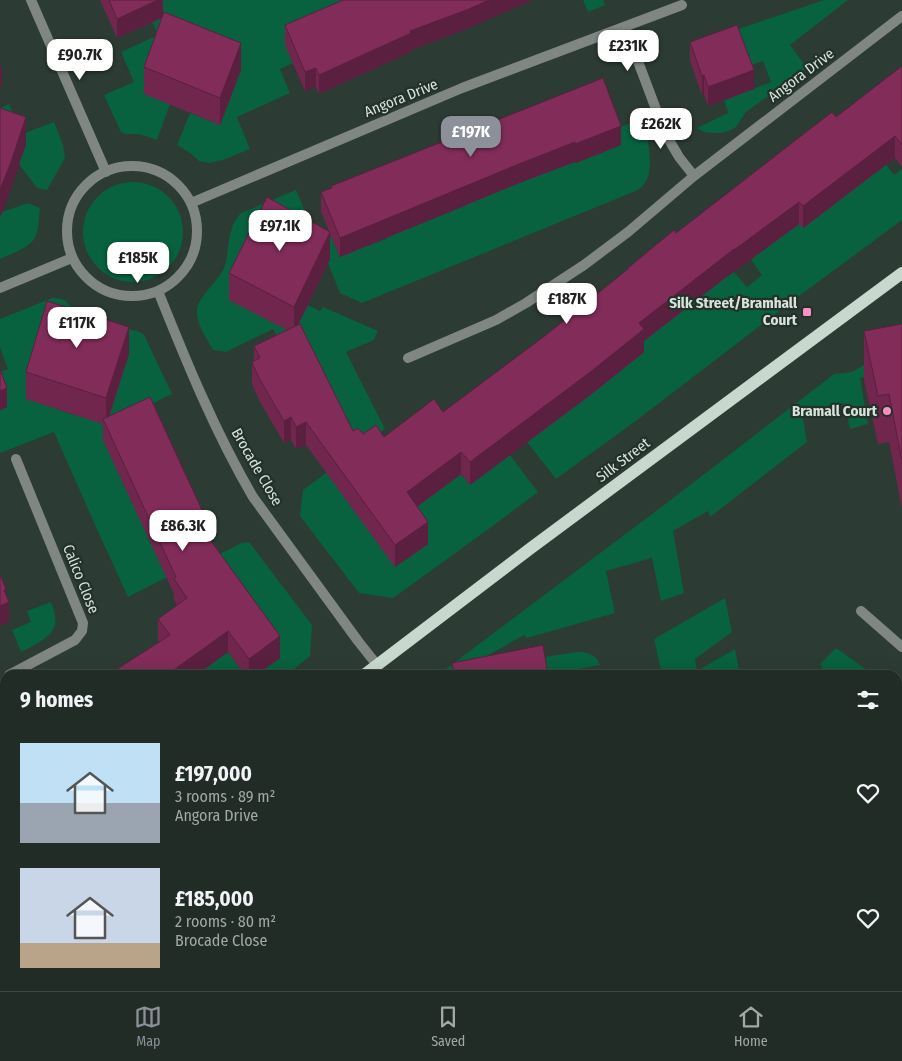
<!DOCTYPE html>
<html lang="en">
<head>
<meta charset="utf-8">
<style>
	body { margin:0; font-family:"Fira Sans Condensed",sans-serif; background:#2d3832; color:#f1f3f6; height:100vh; display:flex; flex-direction:column; font-size:19px; white-space:nowrap }
	* { box-sizing:border-box; margin:0 }
	p { font-size:16px; color:#a2a7a7 }
	.icon { flex:none; width:28px; height:28px; fill:none; stroke:currentColor; stroke-width:2; stroke-linecap:round; stroke-linejoin:round }
	.map { position:relative; flex:1; overflow:hidden }
	.side { position:absolute; left:0px; top:670px; width:902px; height:321px; display:flex; flex-direction:column; background:#212c26; border-radius:15px 15px 0 0; box-shadow:0 5px 20px #0002,0 0 0 1px #3e4843 }
	.side>* { flex:none }
	.price { position:absolute; translate:-50% -42px; padding:0 11px; border-radius:10px; background:#fff; color:#222; font-size:16px; line-height:32px; filter:drop-shadow(0 1px 2px #0008) }
	.price::after { content:''; position:absolute; left:50%; top:30px; width:15px; height:11px; margin-left:-8px; background:inherit; clip-path:polygon(0 0,100% 0,50% 100%) }
	.price.selected { background:#8c9099; color:#fff }
	ul { padding:0; list-style:none }
	li { display:flex; align-items:center; gap:15px; height:125px; padding:0 20px }
	li span { display:grid; place-items:center; flex:none; width:140px; height:100px; border-radius:0px; color:#555 }
	li>.icon { margin-inline-start:auto }
	span .icon { width:60px; height:60px; fill:#fffc; stroke-width:1 }
	li b { font-size:21px }
	h2 { display:flex; justify-content:space-between; align-items:center; height:60px; padding:0 20px; font-size:21px }
	.dock { display:flex; justify-content:space-around; align-items:center; height:70px; border-top:1px solid #3e4843; background:#212c26; font-size:14px; color:#a2a7a7 }
	.dock a { display:grid; justify-items:center; gap:2px }
	.dock .selected { color:#8c9099 }
	.map>svg:first-child { display:block }
	.green { fill:#08613f; fill-rule:evenodd }
	.lines { fill:none; stroke-linecap:round; stroke-linejoin:round }
	.lane { stroke:#808783; stroke-width:10 }
	.street { stroke:#808783; stroke-width:10 }
	.primary { stroke:#c8d8ce; stroke-width:12 }
	.wall { fill:#70264d }
	.shaded-wall { fill:#5b1f3f }
	.building { fill:#822c5a; stroke:#5b1f3f }
	.poi-dot { fill:#fc8fc3; stroke:#223129; stroke-width:2 }
	.labels { text-anchor:middle; dominant-baseline:central; stroke-width:4.5; stroke-linejoin:round; paint-order:stroke }
	.street-label { font-size:15px; fill:#d9e2dd; stroke:#223129 }
	.poi-label { font-size:15px; font-weight:bold; fill:#d9e2dd; stroke:#223129; text-anchor:end }
</style>
</head>
<body>
<div class="map">
<svg width="902" height="991" viewBox="0 0 902 991">
	<rect width="100%" height="100%" fill="#2c3b33"/>
	<path class="green" d="M 156,0 L 374,0 L 286,44 L 293,63 L 280,69 L 290,93 L 237,117 L 250,149 L 223,160 L 209,163 L 199,161 L 190,153 L 177,145 L 190,113 L 220,125 L 170,104 L 157,140 L 139,134 L 125,134 L 121,132 L 104,95 L 134,82 L 121,52 L 158,35 L 152,22 L 163,18 Z
		M 583,0 L 603,0 L 605,5 L 588,12 Z
		M 824,0 L 848,0 L 790,45 L 807,68 L 746,112 L 736,127 L 731,130 L 722,133 L 712,133 L 704,132 L 697,128 L 728,113 L 724,100 L 771,82 L 763,61 L 745,67 L 709,39 Z
		M 9,104 L 22,134 L 54,122 L 63,145 L 65,158 L 47,190 L 37,188 L 19,164 L 26,144 L 0,135 L 0,108 Z
		M 642,119 C 647,136 656,169 644,184 C 642,187 640,188 638,190 L 362,303 L 340,293 L 319,241 L 331,236 L 340,256 L 386,239 L 378,219 L 410,228 L 465,206 L 458,190 L 492,194 L 547,172 L 569,148 L 576,163 L 621,145 L 615,129 Z
		M 871,143 L 894,175 L 902,169 L 902,220 L 787,305 L 637,420 L 556,479 L 527,442 L 547,427 L 539,416 L 589,395 L 644,352 L 630,334 L 717,266 L 727,277 L 734,272 L 747,287 L 762,275 L 751,260 Z
		M83 232a50 50 0 1 1 100 0a50 50 0 1 1-100 0Z
		M 296,190 L 309,221 L 230,300 L 281,326 L 295,299 L 320,311 L 323,307 L 378,331 L 374,340 L 346,352 L 385,429 L 358,450 L 286,353 L 273,329 L 226,352 L 213,350 C 207,339 195,322 197,310 C 198,296 218,282 224,268 C 231,249 225,230 241,213 Z
		M 28,203 L 40,208 C 39,217 39,227 36,235 C 33,247 10,254 0,259 L 0,217 L 2,212 Z
		M 52,298 C 70,298 66,305 78,312 C 88,317 100,322 110,326 C 121,330 135,327 144,335 L 172,394 L 116,421 L 103,440 L 117,469 L 189,566 L 128,597 L 96,527 L 54,432 L 0,453 L 0,410 L 7,407 L 0,388 L 0,372 L 8,369 L 0,348 L 0,319 ZM 62,395 L 81,402 L 77,416 L 57,409 Z
		M 902,322 L 902,370 L 860,378 L 868,424 L 850,429 L 844,403 L 802,413 L 807,442 L 710,517 L 708,511 L 673,531 L 684,593 L 661,601 L 652,558 L 606,571 L 615,613 L 527,638 L 524,635 L 457,673 L 458,675 L 438,675 L 668,502 L 834,374 L 852,372 L 864,365 L 865,350 Z
		M 510,455 L 538,492 L 490,528 L 393,598 L 359,593 L 300,516 L 303,490 L 326,473 L 407,514 L 461,474 L 470,485 Z
		M 249,542 L 312,625 L 310,656 L 287,675 L 256,675 L 280,657 L 209,559 L 242,543 Z
		M 725,598 L 732,632 L 695,659 L 697,671 L 735,649 L 740,675 L 662,675 L 654,639 Z
		M 51,602 C 53,608 57,618 55,625 C 51,639 32,646 21,652 L 12,630 L 31,622 L 27,611 Z
		M 836,648 L 874,675 L 823,675 L 821,663 Z
		M 228,652 L 245,675 L 196,675 Z
		M 577,652 C 588,652 596,654 600,665 L 573,670 L 573,675 L 504,675 L 544,657 Z
		M 898,691 L 902,695 L 902,761 L 898,766 Z
		M 5,807 L 5,854 L 0,856 L 0,809 Z
		M 5,868 L 5,900 L 0,903 L 0,870 Z
		M 24,986 L 104,986 L 105,991 L 18,991 Z
		M 250,986 L 416,986 L 418,991 L 230,991 Z
		M 521,986 L 575,986 L 569,991 L 524,991 Z
		M 650,986 L 693,986 L 699,991 L 644,991 Z"/>
	<g class="lines">
		<path class="lane" d="M 861,611 L 902,647
			M 740,986 L 745,991
			M 612,991 L 618,986"/>
		<path class="street" d="M 31,0 L 106,172
			M 625,27 L 665,133 L 679,157 L 694,176
			M67 231a65 65 0 1 1 130 0a65 65 0 1 1-130 0Z
			M 191,203 L 462,88 L 682,5
			M 0,288 L 72,258
			M 158,291 C 186,361 215,432 253,497 L 358,641 L 377,665
			M 408,358 L 496,320 L 526,303 L 584,265 L 628,232 L 694,176 L 902,16
			M 9,675 L 75,640 L 82,631 L 83,623 L 16,459
			M 898,826 L 902,820
			M 756,991 L 760,986"/>
		<path class="primary" d="M 364,675 L 531,548 L 902,273
			M 0,949 L 5,945"/>
	</g>
	<path class="wall" d="M 100,0 L 163,0 L 163,14 L 241,70 L 220,125 L 144,94 L 144,67 L 162,18 L 117,38 Z
		M 285,25 L 469,28 L 411,50 L 411,52 L 319,94 L 316,87 L 305,91 L 285,45 Z
		M 690,42 L 754,89 L 708,106 L 704,94 L 702,95 L 690,61 Z
		M 902,66 L 902,167 L 895,158 L 803,228 L 799,224 L 734,272 L 734,271 L 644,341 L 644,352 L 589,396 L 470,485 L 461,474 L 418,506 L 428,544 L 395,567 L 306,445 L 296,449 L 291,440 L 284,443 L 259,400 L 252,384 L 252,362 L 254,361 L 254,346 L 287,330 L 229,300 L 229,273 L 329,231 L 321,212 L 321,192 L 331,188 L 331,186 L 603,78 L 621,145 L 575,163 L 575,162 L 519,183 L 340,257 L 330,234 L 330,259 L 298,325 L 353,431 L 363,434 L 384,437 L 443,412 L 546,335 L 628,270 L 628,268 L 836,117 Z
		M 902,324 L 902,509 L 889,442 L 878,444 L 864,380 L 864,331 Z
		M 129,354 L 109,417 L 208,536 L 280,658 L 256,675 L 245,675 L 228,652 L 159,642 L 158,640 L 158,619 L 177,605 L 174,600 L 174,594 L 103,440 L 103,424 L 26,399 L 26,372 Z
		M 452,663 L 548,675 L 452,675 Z
		M 902,847 L 902,935 L 898,931 L 898,852 Z"/>
	<path class="shaded-wall" d="M 158,0 L 163,0 L 163,17 L 117,38 L 117,19 Z
		M 489,0 L 533,0 L 469,28 L 411,50 L 411,52 L 319,94 L 319,75 L 410,31 Z
		M 241,43 L 241,70 L 220,125 L 220,98 Z
		M 2,67 L 2,86 L 0,87 L 0,68 Z
		M 316,68 L 316,87 L 305,91 L 305,72 Z
		M 754,70 L 754,89 L 708,106 L 708,87 Z
		M 704,75 L 704,94 L 702,95 L 702,76 Z
		M 26,117 L 26,144 L 11,189 L 0,217 L 0,190 Z
		M 621,126 L 621,145 L 575,163 L 575,144 Z
		M 895,136 L 895,158 L 803,228 L 803,206 Z
		M 575,142 L 575,162 L 519,183 L 340,257 L 340,238 L 519,164 Z
		M 799,202 L 799,224 L 734,272 L 734,250 Z
		M 330,232 L 330,259 L 294,333 L 294,307 Z
		M 734,249 L 734,271 L 644,341 L 644,352 L 589,396 L 470,485 L 470,462 L 639,323 Z
		M 129,327 L 129,354 L 106,425 L 106,398 Z
		M 7,388 L 7,407 L 0,410 L 0,391 Z
		M 291,417 L 291,440 L 284,443 L 284,421 Z
		M 306,422 L 306,445 L 296,449 L 296,427 Z
		M 461,452 L 461,474 L 407,514 L 407,492 Z
		M 428,522 L 428,544 L 395,567 L 395,545 Z
		M 208,523 L 208,544 L 200,526 Z
		M 6,589 L 6,604 L 9,602 L 9,622 L 0,626 L 0,606 L 4,590 Z
		M 228,631 L 228,652 L 196,675 L 171,675 L 171,672 Z
		M 280,636 L 280,658 L 256,675 L 249,675 L 249,659 Z
		M 5,786 L 5,807 L 0,809 L 0,788 Z"/>
	<path class="building" d="M 109,0 L 158,0 L 117,19 Z
		M 343,0 L 489,0 L 469,9 L 410,31 L 411,33 L 319,75 L 316,68 L 305,72 L 285,25 Z
		M 164,12 L 241,43 L 220,98 L 144,67 Z
		M 737,25 L 754,70 L 708,87 L 704,75 L 702,76 L 690,42 Z
		M 902,66 L 902,145 L 895,136 L 803,206 L 799,202 L 734,250 L 734,249 L 639,323 L 644,329 L 589,373 L 470,462 L 461,452 L 407,492 L 428,522 L 395,545 L 306,422 L 296,427 L 291,417 L 284,421 L 259,378 L 252,362 L 260,358 L 254,346 L 300,324 L 353,431 L 358,428 L 363,434 L 376,425 L 384,437 L 434,399 L 443,412 L 546,335 L 628,269 L 628,268 L 674,230 L 676,233 L 832,112 L 836,117 Z
		M 603,78 L 621,126 L 575,144 L 575,142 L 519,164 L 340,238 L 321,192 L 332,188 L 331,186 Z
		M 0,108 L 26,117 L 11,162 L 0,190 Z
		M 267,197 L 330,232 L 294,307 L 229,273 Z
		M 47,301 L 129,327 L 106,398 L 26,372 Z
		M 902,324 L 902,461 L 889,394 L 878,396 L 864,331 Z
		M 0,369 L 7,388 L 0,391 Z
		M 150,397 L 208,523 L 200,526 L 280,636 L 249,659 L 228,631 L 171,672 L 173,675 L 108,675 L 170,635 L 158,619 L 187,598 L 174,579 L 176,577 L 103,419 Z
		M 0,574 L 6,589 L 4,590 L 9,602 L 0,606 Z
		M 543,645 L 548,675 L 455,675 L 452,663 Z
		M 5,729 L 5,786 L 0,788 L 0,732 Z
		M 902,847 L 902,909 L 898,905 L 898,852 Z
		M 51,986 L 140,986 L 141,991 L 52,991 Z"/>
	<g class="poi-dot">
		<rect x="802" y="307" width="10" height="10" rx="2.5"/>
		<circle cx="887" cy="411" r="5"/>
	</g>
	<g class="labels">
		<g class="street-label">
			<text transform="translate(801 75) rotate(-37)">Angora Drive</text>
			<text transform="translate(401 98) rotate(-22)">Angora Drive</text>
			<text transform="translate(623 460) rotate(-37)">Silk Street</text>
			<text transform="translate(257 467) rotate(60)">Brocade Close</text>
			<text transform="translate(81 579) rotate(68)">Calico Close</text>
		</g>
		<g class="poi-label">
			<text x="797" y="303">Silk Street/Bramhall<tspan x="797" dy="17">Court</tspan></text>
			<text x="877" y="411">Bramall Court</text>
		</g>
	</g>
</svg>
<b class="price" style="left:628px;top:72px">£231K</b>
<b class="price" style="left:80px;top:81px">£90.7K</b>
<b class="price" style="left:661px;top:150px">£262K</b>
<b class="price selected" style="left:471px;top:158px">£197K</b>
<b class="price" style="left:280px;top:252px">£97.1K</b>
<b class="price" style="left:138px;top:284px">£185K</b>
<b class="price" style="left:567px;top:325px">£187K</b>
<b class="price" style="left:77px;top:349px">£117K</b>
<b class="price" style="left:183px;top:552px">£86.3K</b>
<section class="side">
<h2>9 homes<svg class="icon" aria-label="filters" viewBox="0 0 24 24"><path d="M4 7h16M4 17h16"/><circle cx="9" cy="7" r="2"/><circle cx="15" cy="17" r="2"/></svg></h2>
<ul>
<li><span style="background:linear-gradient(#bfe0f5 60%,#9aa5b1 0)"><svg class="icon" aria-label="home" viewBox="0 0 24 24"><path d="M3 11l9-7 9 7M6 9v11h12V9"/></svg></span><div><b>£197,000</b><p>3 rooms · 89 m²</p><p>Angora Drive</p></div><svg class="icon" aria-label="heart" viewBox="0 0 24 24"><path d="M12 20l-8-8c-3-5 5-10 8-4 3-6 11-1 8 4z"/></svg></li>
<li><span style="background:linear-gradient(#c9d6e8 75%,#b9a48a 0)"><svg class="icon" aria-label="home" viewBox="0 0 24 24"><path d="M3 11l9-7 9 7M6 9v11h12V9"/></svg></span><div><b>£185,000</b><p>2 rooms · 80 m²</p><p>Brocade Close</p></div><svg class="icon" aria-label="heart" viewBox="0 0 24 24"><path d="M12 20l-8-8c-3-5 5-10 8-4 3-6 11-1 8 4z"/></svg></li>
</ul>
</section>
</div>
<nav class="dock">
<a class="selected"><svg class="icon" aria-label="map" viewBox="0 0 24 24"><path d="M3 6l6-2 6 2 6-2v14l-6 2-6-2-6 2zM9 4v14M15 6v14"/></svg>Map</a>
<a><svg class="icon" aria-label="saved" viewBox="0 0 24 24"><path d="M7 4h10v16l-5-4-5 4z"/></svg>Saved</a>
<a><svg class="icon" aria-label="home" viewBox="0 0 24 24"><path d="M3 11l9-7 9 7M6 9v11h12V9"/></svg>Home</a>
</nav>
</body>
</html>
